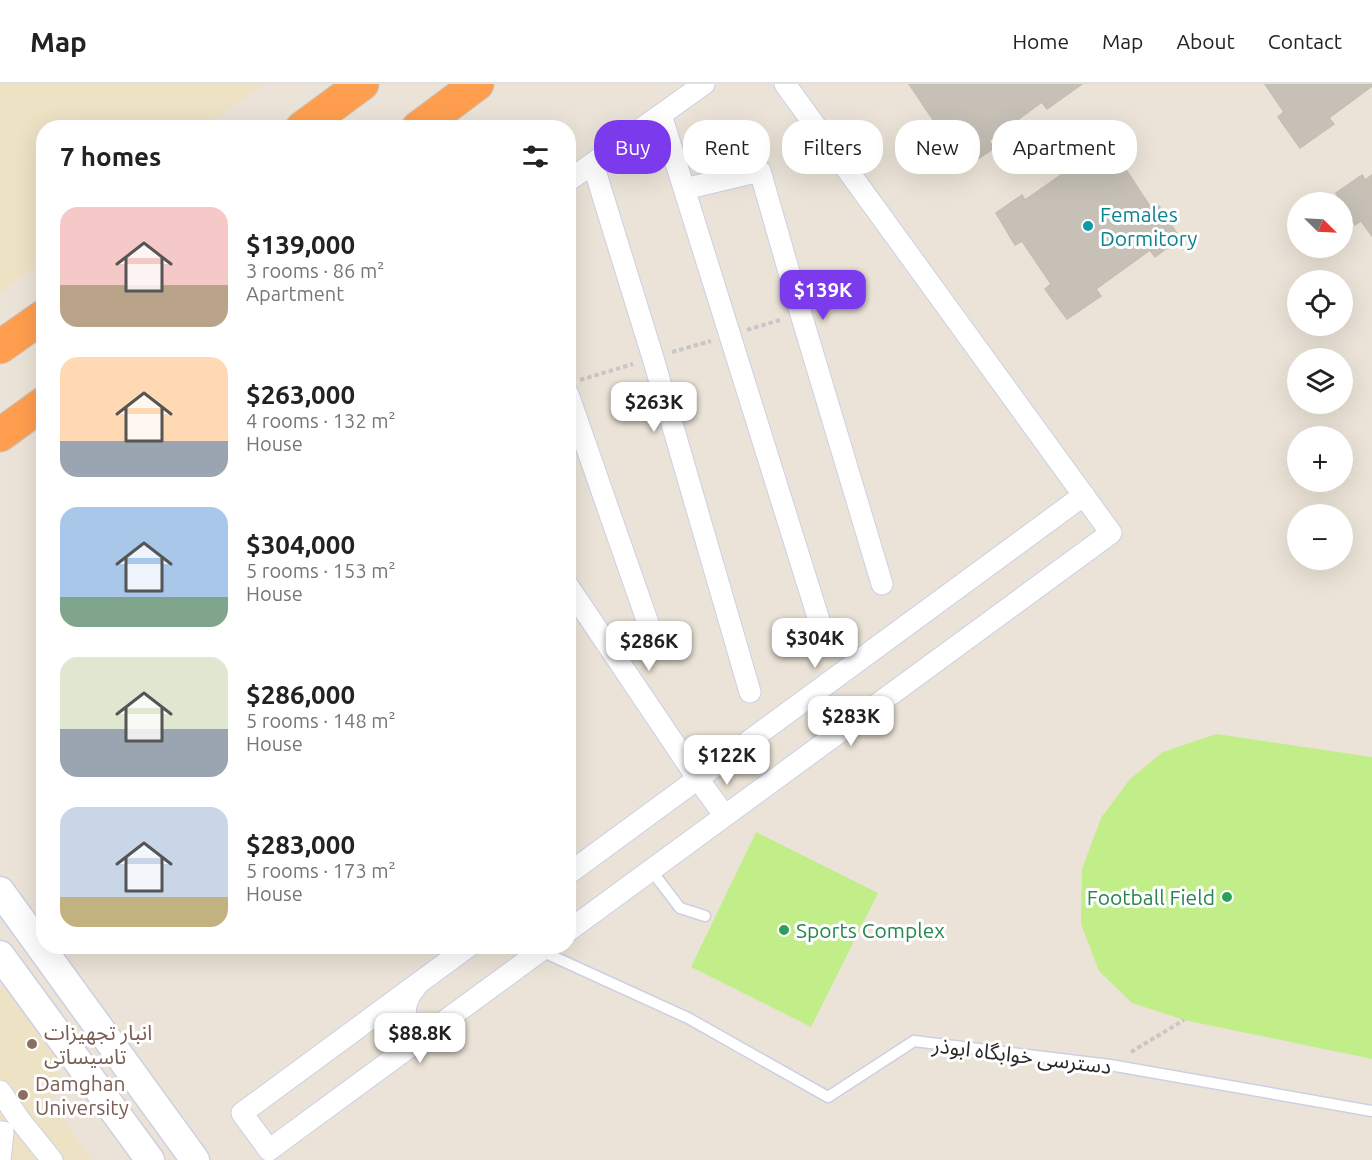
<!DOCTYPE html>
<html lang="en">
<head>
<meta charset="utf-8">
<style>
	body { margin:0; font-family:Ubuntu,"Noto Sans Arabic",sans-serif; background:#f6f6f6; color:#222; height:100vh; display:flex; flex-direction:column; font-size:22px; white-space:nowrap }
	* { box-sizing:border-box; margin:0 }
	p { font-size:20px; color:#767676 }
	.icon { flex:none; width:33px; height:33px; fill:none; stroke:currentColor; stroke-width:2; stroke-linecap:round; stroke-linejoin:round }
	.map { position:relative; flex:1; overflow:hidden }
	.panel { position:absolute; left:36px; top:36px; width:540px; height:834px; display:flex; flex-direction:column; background:#fff; border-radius:24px; box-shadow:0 6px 24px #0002 }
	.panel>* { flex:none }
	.guide { position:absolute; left:594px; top:36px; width:570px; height:54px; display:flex; gap:12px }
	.needle { width:39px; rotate:114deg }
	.fabs { position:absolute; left:1287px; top:108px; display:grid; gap:12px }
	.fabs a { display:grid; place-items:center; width:66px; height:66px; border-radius:50%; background:#fff; box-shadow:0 6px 24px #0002; font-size:30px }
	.price { position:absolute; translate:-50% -51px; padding:0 14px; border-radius:12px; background:#fff; color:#222; font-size:20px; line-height:39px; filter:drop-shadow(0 2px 3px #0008) }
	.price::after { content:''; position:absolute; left:50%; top:36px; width:18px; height:14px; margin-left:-9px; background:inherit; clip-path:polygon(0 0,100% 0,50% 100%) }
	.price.on { background:#7c3aed; color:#fff }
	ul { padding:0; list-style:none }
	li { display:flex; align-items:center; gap:18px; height:150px; padding:0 24px }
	li span { display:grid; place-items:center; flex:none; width:168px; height:120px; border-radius:18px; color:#555 }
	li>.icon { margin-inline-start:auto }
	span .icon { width:72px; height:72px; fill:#fffc; stroke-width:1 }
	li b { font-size:26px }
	h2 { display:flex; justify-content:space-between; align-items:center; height:72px; padding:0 24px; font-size:26px }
	.pill { padding:0 21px; border-radius:24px; background:#fff; box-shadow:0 6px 24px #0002; font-size:21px; line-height:54px }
	.pill.on { background:#7c3aed; color:#fff }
	header { display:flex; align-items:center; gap:36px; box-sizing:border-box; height:84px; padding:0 30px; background:#fff; border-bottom:2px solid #e0e0e0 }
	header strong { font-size:28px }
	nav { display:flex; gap:33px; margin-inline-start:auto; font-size:21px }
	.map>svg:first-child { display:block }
	.education { fill:#eee2c5 }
	.pitch { fill:#c2ee8a }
	.building { fill:#c6c0b7; stroke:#c6bfb1; stroke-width:1.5 }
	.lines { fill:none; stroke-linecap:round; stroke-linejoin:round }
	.lane-casing { stroke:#ccd0e2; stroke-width:13 }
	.street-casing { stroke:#ccd0e2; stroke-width:23 }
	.secondary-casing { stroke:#ccd0e2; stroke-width:31 }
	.highway-casing { stroke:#c7c7c7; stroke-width:35 }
	.path { stroke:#c7c7c7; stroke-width:4; stroke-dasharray:4.5 3; stroke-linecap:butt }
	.lane { stroke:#fff; stroke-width:10 }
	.street { stroke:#fff; stroke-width:21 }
	.secondary { stroke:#fff; stroke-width:28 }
	.highway { stroke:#ff9e4e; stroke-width:33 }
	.culture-dot { fill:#0f9aa8; stroke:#fff; stroke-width:2 }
	.leisure-dot { fill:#2e9e5b; stroke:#fff; stroke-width:2 }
	.education-dot { fill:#8d6e63; stroke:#fff; stroke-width:2 }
	.labels { text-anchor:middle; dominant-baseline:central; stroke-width:6; stroke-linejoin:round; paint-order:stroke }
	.culture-label { font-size:21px; fill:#0d838f; stroke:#fff; text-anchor:start }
	.leisure-label { font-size:21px; fill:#27864d; stroke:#fff; text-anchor:end }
	.education-label { font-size:21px; fill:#785e54; stroke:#fff; text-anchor:start }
	.street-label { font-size:21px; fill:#272727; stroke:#fff }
</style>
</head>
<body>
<header>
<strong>Map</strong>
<nav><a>Home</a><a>Map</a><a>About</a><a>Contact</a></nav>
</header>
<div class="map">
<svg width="1372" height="1076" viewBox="0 0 1372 1076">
	<rect width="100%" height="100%" fill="#ebe3d7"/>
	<path class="education" d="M 0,0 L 264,0 L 203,43 L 44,44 L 43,177 L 0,209 Z
		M 8,901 L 65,976 L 54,983 L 66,1000 L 51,1014 L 14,964 L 92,1076 L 0,1076 L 0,905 Z"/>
	<path class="pitch" d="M 1216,650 L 1372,673 L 1372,975 L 1184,936 L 1132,919 L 1099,887 L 1081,840 L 1082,785 L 1101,734 L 1130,695 L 1163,668 Z
		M 756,748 L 878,809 L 811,943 L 691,883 Z"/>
	<path class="building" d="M 909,0 L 1082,0 L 1047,25 L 1042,18 L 989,57 L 994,64 L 959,88 L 937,57 L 944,52 Z
		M 1265,0 L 1372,0 L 1372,2 L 1329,34 L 1334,40 L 1300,64 L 1278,33 L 1284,28 Z
		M 1110,49 L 1122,68 L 1117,72 L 1153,127 L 1159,122 L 1180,154 L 1155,173 L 1150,166 L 1096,205 L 1101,212 L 1067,235 L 1045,205 L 1051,200 L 1022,157 L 1015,161 L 996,129 L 1022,111 L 1025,116 L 1085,74 L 1081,68 Z
		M 1362,91 L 1365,96 L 1372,91 L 1372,152 L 1361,137 L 1355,141 L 1336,109 Z"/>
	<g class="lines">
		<defs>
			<path id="lane" d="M 651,786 L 680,824 L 705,832
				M 541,867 L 688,934 L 828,1013 L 914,957 L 1110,981 L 1372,1027"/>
			<path id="street" d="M 661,31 L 823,549
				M 593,80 L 653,274 L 750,608
				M 568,97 L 704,0
				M 684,105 L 760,87 L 801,230 L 882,500
				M 568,310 L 655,559
				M 568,502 L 698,695 L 725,732
				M 568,790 L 1084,411
				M 568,847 L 1111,449 L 785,0
				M 469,862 L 242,1029 L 269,1066 L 547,862
				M 416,903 C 402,917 399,946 424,946 C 428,946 434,943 438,942
				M 0,1007 L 19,1035 L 52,1076
				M 0,1048 L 3,1048 L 0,1076"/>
			<path id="secondary" d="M 0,807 L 195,1076
				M 0,871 L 150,1076"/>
			<path id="highway" d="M 302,44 L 362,0
				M 418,44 L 477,0
				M 0,263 L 44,232
				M 0,351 L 44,319"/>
		</defs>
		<use href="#lane" class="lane-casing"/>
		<use href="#street" class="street-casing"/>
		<use href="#secondary" class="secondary-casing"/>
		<use href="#highway" class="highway-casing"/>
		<path class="path" d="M 747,246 L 783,235
			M 672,268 L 711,257
			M 580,296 L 633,280
			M 1131,968 L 1184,936"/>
		<use href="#lane" class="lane"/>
		<use href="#street" class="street"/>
		<use href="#secondary" class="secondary"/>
		<use href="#highway" class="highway"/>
	</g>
	<circle class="culture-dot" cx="1088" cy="142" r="6"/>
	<g class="leisure-dot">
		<circle cx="1227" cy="813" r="6"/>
		<circle cx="784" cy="846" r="6"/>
	</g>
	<g class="education-dot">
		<circle cx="32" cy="960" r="6"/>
		<circle cx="23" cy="1011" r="6"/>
	</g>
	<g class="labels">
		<g class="culture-label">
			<text x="1100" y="130">Females<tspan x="1100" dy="24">Dormitory</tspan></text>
		</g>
		<g class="leisure-label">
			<text x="1215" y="813">Football Field</text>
			<text x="796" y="846" text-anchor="start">Sports Complex</text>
		</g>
		<g class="education-label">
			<text x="44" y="948">انبار تجهیزات<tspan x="44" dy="24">تاسیساتی</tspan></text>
			<text x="35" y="999">Damghan<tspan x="35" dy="24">University</tspan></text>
		</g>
		<g class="street-label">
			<text transform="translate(1022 971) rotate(7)">دسترسی خوابگاه ابوذر</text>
		</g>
	</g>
</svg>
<div class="fabs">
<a><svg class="needle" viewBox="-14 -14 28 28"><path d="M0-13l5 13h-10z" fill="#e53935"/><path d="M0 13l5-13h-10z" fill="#767676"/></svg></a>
<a><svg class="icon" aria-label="locate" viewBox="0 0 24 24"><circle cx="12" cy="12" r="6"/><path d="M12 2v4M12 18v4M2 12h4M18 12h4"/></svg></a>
<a><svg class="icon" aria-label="layers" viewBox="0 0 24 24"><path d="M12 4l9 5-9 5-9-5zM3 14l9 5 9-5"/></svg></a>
<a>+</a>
<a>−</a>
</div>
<b class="price on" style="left:823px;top:237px">$139K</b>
<b class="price" style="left:654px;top:349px">$263K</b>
<b class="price" style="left:815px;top:585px">$304K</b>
<b class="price" style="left:649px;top:588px">$286K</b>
<b class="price" style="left:851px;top:663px">$283K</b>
<b class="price" style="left:727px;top:702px">$122K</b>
<b class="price" style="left:420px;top:980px">$88.8K</b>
<div class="guide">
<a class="pill on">Buy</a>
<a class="pill">Rent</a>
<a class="pill">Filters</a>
<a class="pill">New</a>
<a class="pill">Apartment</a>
</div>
<section class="panel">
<h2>7 homes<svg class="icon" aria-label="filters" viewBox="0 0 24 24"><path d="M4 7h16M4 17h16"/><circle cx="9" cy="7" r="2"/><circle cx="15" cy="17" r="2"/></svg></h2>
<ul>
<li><span style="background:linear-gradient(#f6c9c9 65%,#b9a48a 0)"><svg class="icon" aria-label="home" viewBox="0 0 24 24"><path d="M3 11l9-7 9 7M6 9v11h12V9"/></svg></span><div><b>$139,000</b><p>3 rooms · 86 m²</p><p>Apartment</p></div></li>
<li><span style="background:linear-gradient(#ffd9b3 70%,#9aa5b1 0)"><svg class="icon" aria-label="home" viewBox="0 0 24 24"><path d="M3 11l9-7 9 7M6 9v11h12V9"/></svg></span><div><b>$263,000</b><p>4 rooms · 132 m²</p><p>House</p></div></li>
<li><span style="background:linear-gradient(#a9c7e8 75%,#7fa58c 0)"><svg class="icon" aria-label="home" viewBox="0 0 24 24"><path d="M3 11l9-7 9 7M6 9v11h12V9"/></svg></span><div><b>$304,000</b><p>5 rooms · 153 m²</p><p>House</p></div></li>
<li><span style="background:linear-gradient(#dfe7d0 60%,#9aa5b1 0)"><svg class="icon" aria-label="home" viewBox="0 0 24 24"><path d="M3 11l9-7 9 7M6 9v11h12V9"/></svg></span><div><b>$286,000</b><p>5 rooms · 148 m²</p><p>House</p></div></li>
<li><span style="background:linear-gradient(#c9d6e8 75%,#c2b280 0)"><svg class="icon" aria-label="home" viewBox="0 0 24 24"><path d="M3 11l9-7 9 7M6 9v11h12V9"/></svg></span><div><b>$283,000</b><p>5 rooms · 173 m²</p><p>House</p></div></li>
</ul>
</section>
</div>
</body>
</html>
